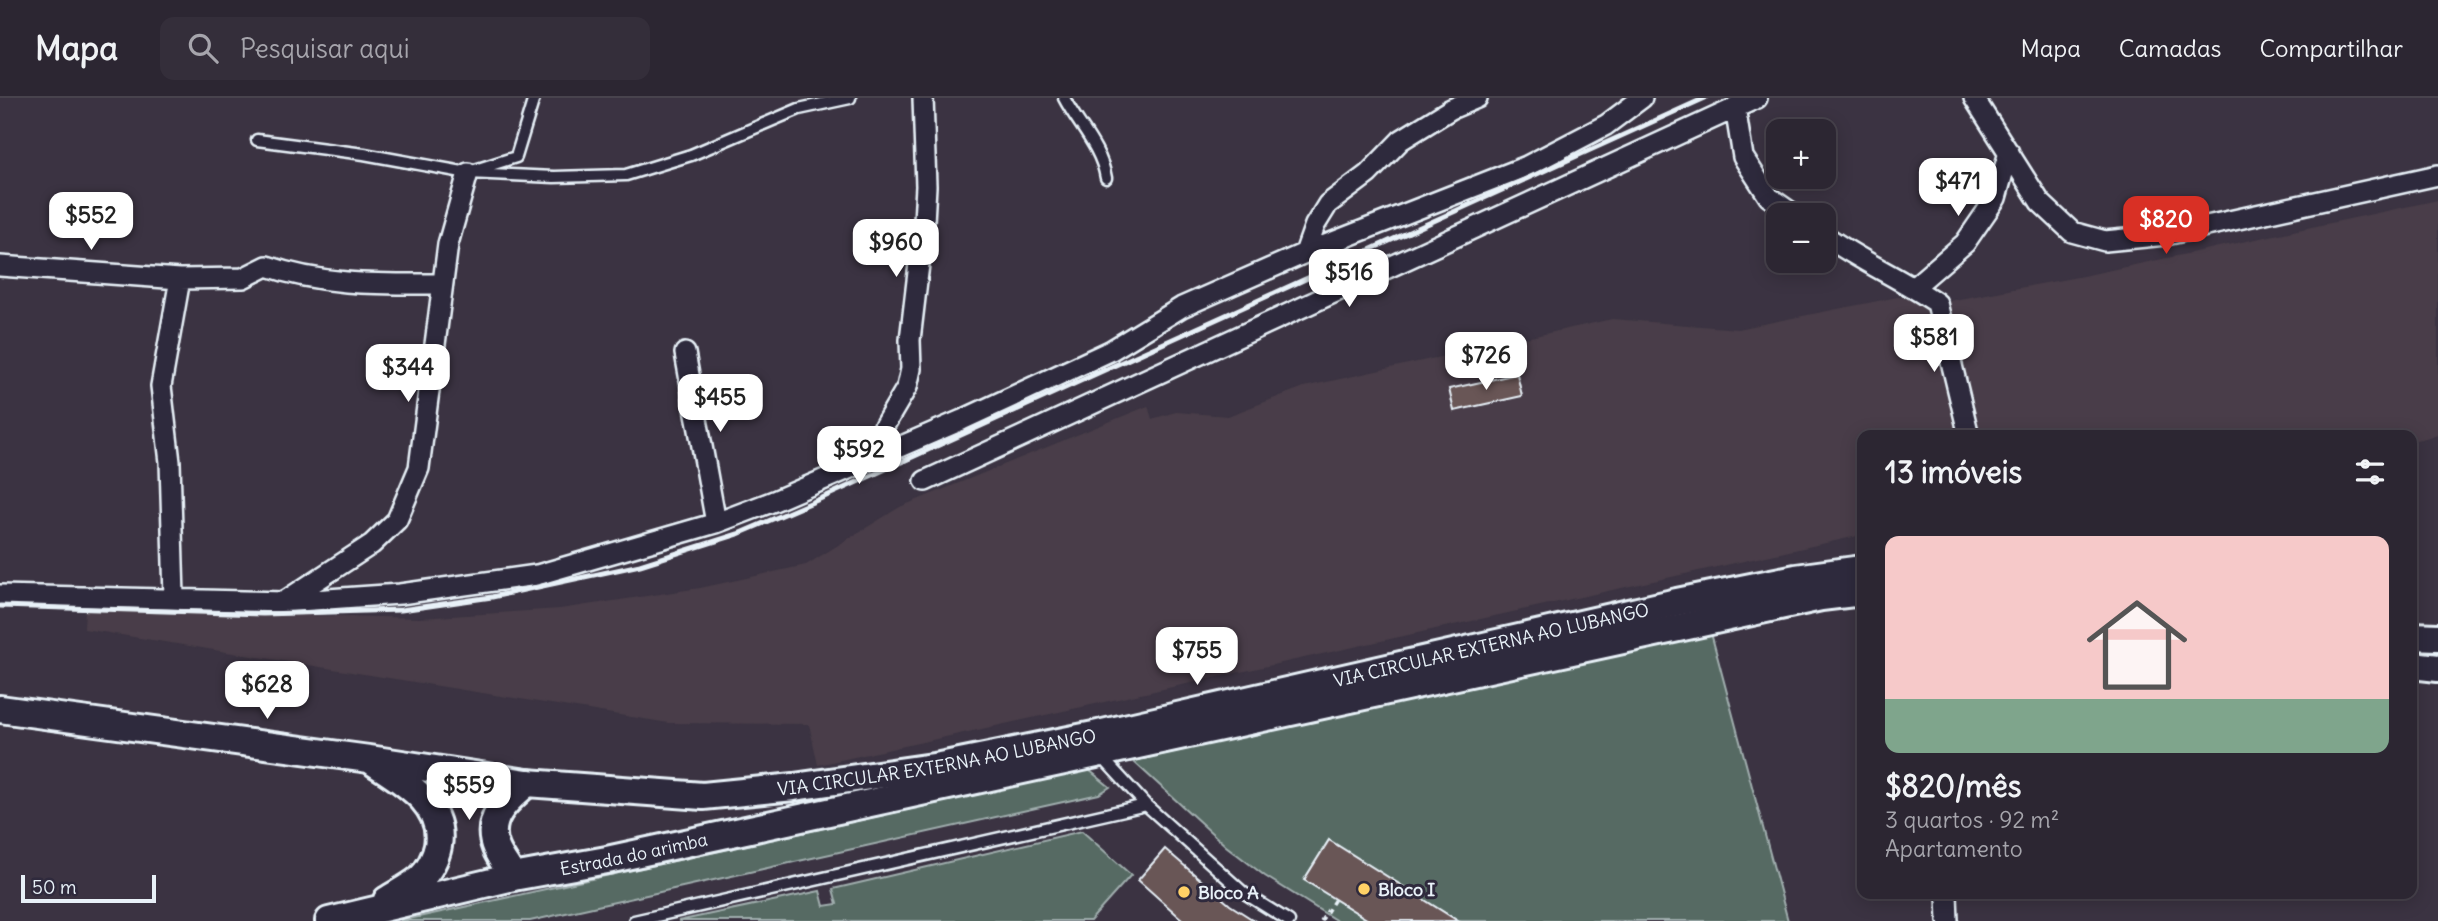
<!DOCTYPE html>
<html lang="pt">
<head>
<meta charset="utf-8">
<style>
	body { margin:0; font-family:Delius,sans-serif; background:#342e3a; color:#f1f3f6; height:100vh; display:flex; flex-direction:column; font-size:26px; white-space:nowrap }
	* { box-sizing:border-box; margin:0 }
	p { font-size:23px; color:#a6a5ac }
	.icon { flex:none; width:38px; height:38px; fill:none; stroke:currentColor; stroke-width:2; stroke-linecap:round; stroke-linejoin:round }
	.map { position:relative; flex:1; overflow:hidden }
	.details { position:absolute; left:1857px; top:332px; width:560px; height:469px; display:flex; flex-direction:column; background:#2c2632; border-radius:14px; box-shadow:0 4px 18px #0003,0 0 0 2px #48434d }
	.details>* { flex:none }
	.buttons { position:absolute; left:1766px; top:21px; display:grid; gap:14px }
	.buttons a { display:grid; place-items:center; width:70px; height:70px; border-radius:14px; background:#2c2632; box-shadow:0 4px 18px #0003,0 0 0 2px #48434d; font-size:35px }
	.scale { position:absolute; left:21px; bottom:18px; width:135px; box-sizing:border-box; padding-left:7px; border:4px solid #e8f1f8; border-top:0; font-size:19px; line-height:24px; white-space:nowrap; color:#e8f1f8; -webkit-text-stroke:5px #2f2a3d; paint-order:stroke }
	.price { position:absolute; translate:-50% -60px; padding:0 16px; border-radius:14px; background:#fff; color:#222; font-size:23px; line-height:46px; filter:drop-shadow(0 2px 4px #0008) }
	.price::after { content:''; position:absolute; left:50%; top:42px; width:21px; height:16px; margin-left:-10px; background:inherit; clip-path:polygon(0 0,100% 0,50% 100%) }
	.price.active { background:#d93025; color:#fff }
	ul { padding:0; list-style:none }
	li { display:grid; align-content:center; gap:14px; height:371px; padding:0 28px }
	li+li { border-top:2px solid #48434d }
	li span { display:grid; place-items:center; height:217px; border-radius:14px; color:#555 }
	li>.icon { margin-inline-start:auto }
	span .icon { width:126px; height:126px; fill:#fffc; stroke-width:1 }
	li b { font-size:30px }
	h2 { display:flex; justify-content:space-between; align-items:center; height:84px; padding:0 28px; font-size:30px }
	header { display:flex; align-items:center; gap:42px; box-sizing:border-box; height:98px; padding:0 35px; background:#2c2632; border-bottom:2px solid #48434d }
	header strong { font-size:33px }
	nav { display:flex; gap:38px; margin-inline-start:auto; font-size:24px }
	.search { width:490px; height:63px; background:#342e3a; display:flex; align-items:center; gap:18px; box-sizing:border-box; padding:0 24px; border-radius:14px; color:#a6a5ac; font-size:26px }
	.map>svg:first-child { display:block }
	.built { fill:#493e48 }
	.green { fill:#576a63; stroke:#a0aeae; stroke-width:2 }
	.building { fill:#695657; stroke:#e8f1f8; stroke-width:2 }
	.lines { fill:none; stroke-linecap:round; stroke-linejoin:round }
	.service-casing { stroke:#e8f1f8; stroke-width:15 }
	.minor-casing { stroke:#e8f1f8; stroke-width:24 }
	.secondary-casing { stroke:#e8f1f8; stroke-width:32 }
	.path { stroke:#e8f1f8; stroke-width:3.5; stroke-dasharray:5 5; stroke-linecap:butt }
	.service { stroke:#2f2a3d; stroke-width:10 }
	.minor { stroke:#2f2a3d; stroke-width:19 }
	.secondary { stroke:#2f2a3d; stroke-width:26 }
	.rail { stroke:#e8f1f8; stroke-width:5 }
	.poi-dot { fill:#ffd166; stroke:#2f2a3d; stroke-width:2.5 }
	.labels { text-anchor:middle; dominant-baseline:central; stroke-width:6; stroke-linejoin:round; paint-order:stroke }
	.street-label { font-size:18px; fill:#e8f1f8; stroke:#2f2a3d }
	.poi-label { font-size:18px; font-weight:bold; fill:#e8f1f8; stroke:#2f2a3d; text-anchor:start }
</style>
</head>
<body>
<header>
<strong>Mapa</strong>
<div class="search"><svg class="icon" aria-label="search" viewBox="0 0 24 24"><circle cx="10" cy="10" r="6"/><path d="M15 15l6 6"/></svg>Pesquisar aqui</div>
<nav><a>Mapa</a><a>Camadas</a><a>Compartilhar</a></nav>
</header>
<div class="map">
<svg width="2438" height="823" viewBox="0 0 2438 823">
	<rect width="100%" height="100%" fill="#3b3342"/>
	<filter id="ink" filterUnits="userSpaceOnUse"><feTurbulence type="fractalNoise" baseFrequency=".0143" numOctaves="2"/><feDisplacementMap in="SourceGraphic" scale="14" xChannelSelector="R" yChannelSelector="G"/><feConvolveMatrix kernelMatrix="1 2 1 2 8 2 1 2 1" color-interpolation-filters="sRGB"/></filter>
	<g filter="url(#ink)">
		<path class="built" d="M 2438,102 L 2438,337 L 2412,343 L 2412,338 L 1862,338 L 1862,437 L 818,667 L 809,626 L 669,625 L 84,531 L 85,512 L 420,520 L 560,511 L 700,490 L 806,467 L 900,409 L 1148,308 L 1152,321 L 1176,314 L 1228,318 L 1304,289 L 1612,221 L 1738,231 L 1898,199 L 1938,205 L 2083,178 Z"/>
		<path class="green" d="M 1711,535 L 1788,823 L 1458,823 L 1329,742 L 1304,782 L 1370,823 L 1337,823 L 1265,778 L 1226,748 L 1133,663 Z
			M 1089,672 L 1110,689 L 1099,696 L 530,823 L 400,823 Z
			M 1082,733 L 1131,777 L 1090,823 L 678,823 L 820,793 L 824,808 L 837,806 L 833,791 Z"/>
		<path class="building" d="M 1517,276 L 1522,298 L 1454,313 L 1449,291 Z
			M 1329,742 L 1458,823 L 1370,823 L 1304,782 Z
			M 1165,751 L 1230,807 L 1255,823 L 1184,823 L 1138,782 Z"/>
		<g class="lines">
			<defs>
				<path id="service" d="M 1064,0 C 1078,27 1101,49 1106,80
					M 257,42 L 364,56 L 468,75 L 554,79 L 626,77 L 691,57 L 799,11 L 850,0
					M 475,72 L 516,59 L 534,0
					M 1101,658 L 1146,707 L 1244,795 L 1289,823
					M 634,823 L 1146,707"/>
				<path id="minor" d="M 1974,0 L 2040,104 L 2072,134 L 2105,143 L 2166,137 L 2438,77
					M 1735,9 L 1743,59 L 1769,99 L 1795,117
					M 1824,137 C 1860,163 1900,180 1937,205 L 1969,338
					M 1305,155 L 1315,127 L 1328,106 L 1368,76 L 1401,42 L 1451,11 L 1477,0
					M 0,168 L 180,181
					M 1914,189 L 1965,145 L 1996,100 L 2009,54
					M 685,255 L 716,425
					M 872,361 L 884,328 L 907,289 L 911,271 L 910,242 L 924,124 L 926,88 L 923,0
					M 925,383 L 1757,0
					M 0,497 L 284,504 L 400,496 L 537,477 L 716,425 L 774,403 L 962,322 L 1110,253 L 1182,209 L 1305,155 L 1527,68 L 1606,27 L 1642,0
					M 174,499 L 170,364 L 161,288 L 180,181 L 243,180 L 267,168 C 324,188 383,186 442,186
					M 285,503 L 372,446 L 397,422 L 419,370 L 448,146 L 468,75
					M 1947,796 L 1948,823"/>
				<g id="secondary">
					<path d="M 2412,538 L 2438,539"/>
					<path d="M 2412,567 L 2438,570"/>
					<path id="s1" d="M 0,611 L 369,661 L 527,685 L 703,698 L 794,689 L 940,668 L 1094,637 L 1677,504 L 1796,480 L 1862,471"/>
					<path d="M 375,665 C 404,684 445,707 438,748 C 436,759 429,773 420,781 C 410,789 398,795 387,802"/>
					<path d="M 513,779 C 508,770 500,760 496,750 C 484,721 507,702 527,685"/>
					<path id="s2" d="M 329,823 L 513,779 L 607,762 L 1821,499 L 1862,494"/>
				</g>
			</defs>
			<use href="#service" class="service-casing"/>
			<use href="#minor" class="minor-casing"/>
			<use href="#secondary" class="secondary-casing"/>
			<path class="path" d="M 1321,823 L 1335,801"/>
			<use href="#service" class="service"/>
			<use href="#minor" class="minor"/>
			<use href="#secondary" class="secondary"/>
			<path class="rail" d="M 0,508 L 263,516 L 401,512 L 492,499 L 640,467 L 738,436 L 822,400 L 1705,0"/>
		</g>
	</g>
	<g class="poi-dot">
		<circle cx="1364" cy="791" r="7"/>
		<circle cx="1184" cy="794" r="7"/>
	</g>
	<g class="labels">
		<g class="street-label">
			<text stroke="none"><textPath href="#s1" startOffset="1512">VIA CIRCULAR EXTERNA AO LUBANGO</textPath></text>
			<text stroke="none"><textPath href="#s1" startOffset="945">VIA CIRCULAR EXTERNA AO LUBANGO</textPath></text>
			<text stroke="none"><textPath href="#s2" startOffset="312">Estrada do arimba</textPath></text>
		</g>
		<g class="poi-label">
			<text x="1378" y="791">Bloco I</text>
			<text x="1198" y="794">Bloco A</text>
		</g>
	</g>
</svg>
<div class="buttons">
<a>+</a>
<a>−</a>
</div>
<div class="scale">50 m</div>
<b class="price" style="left:1958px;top:120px">$471</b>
<b class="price" style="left:91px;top:154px">$552</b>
<b class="price active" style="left:2166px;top:158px">$820</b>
<b class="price" style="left:896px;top:181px">$960</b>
<b class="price" style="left:1349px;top:211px">$516</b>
<b class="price" style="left:1934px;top:276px">$581</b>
<b class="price" style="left:1486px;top:294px">$726</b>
<b class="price" style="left:408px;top:306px">$344</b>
<b class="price" style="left:720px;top:336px">$455</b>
<b class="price" style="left:859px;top:388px">$592</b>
<b class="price" style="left:1197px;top:589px">$755</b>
<b class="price" style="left:267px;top:623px">$628</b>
<b class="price" style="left:469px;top:724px">$559</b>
<section class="details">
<h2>13 imóveis<svg class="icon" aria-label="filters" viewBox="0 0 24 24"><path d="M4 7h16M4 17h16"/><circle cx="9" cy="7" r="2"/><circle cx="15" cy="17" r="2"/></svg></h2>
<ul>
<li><span style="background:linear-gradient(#f6c9c9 75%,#7fa58c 0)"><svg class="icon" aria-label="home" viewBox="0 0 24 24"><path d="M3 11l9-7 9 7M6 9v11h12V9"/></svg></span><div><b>$820/mês</b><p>3 quartos · 92 m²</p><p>Apartamento</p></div></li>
</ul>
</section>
</div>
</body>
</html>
